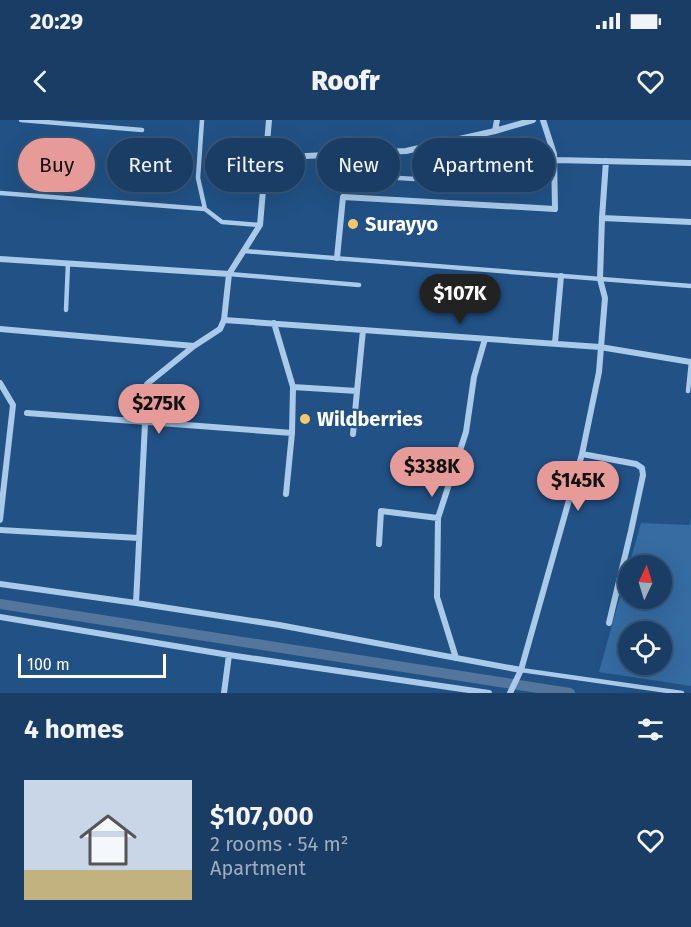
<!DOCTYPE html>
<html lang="en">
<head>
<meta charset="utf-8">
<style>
	body { margin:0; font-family:"Fira Sans",sans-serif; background:#26486d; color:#f1f3f6; height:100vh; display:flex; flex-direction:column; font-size:22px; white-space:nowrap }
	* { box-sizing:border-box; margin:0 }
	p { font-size:20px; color:#9faebf }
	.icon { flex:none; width:33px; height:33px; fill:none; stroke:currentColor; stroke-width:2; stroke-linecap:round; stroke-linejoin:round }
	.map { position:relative; height:573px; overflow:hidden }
	.drawer { display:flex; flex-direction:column; background:#193d64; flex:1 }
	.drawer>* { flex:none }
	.guide { position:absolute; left:18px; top:18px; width:656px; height:54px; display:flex; gap:12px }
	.needle { width:39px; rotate:4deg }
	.fabs { position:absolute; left:618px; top:435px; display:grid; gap:12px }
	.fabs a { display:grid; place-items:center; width:54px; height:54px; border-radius:50%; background:#193d64; box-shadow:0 6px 24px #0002,0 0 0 2px #375678; font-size:30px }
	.scale { position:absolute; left:18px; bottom:15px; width:148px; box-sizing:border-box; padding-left:6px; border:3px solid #fff; border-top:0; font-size:16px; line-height:21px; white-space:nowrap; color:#fff; -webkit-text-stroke:4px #215185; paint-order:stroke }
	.price { position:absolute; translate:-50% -51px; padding:0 14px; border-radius:21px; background:#e69b98; color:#111; font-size:20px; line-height:39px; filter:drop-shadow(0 2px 3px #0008) }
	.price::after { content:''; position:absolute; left:50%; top:36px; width:18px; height:14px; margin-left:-9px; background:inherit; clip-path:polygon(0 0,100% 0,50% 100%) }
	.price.selected { background:#222; color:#fff }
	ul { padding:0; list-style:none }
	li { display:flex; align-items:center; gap:18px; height:150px; padding:0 24px }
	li+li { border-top:2px solid #375678 }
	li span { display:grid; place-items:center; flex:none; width:168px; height:120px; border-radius:0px; color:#555 }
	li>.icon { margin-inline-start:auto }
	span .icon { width:72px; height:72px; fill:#fffc; stroke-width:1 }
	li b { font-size:26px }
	h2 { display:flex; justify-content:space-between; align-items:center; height:72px; padding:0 24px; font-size:26px }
	.tag { padding:0 21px; border-radius:27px; background:#193d64; box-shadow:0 6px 24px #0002,0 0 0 2px #375678; font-size:21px; line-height:54px }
	.tag.selected { background:#e69b98; color:#111 }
	.status { display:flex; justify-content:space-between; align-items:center; height:42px; padding:0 30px; background:#193d64; direction:ltr }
	.status svg { height:16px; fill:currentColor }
	header { display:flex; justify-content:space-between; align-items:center; height:78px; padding:0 24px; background:#193d64; font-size:27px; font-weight:800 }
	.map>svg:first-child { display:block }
	.green { fill:#356ca2; fill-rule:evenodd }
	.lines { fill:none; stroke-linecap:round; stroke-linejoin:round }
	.canal { stroke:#55769c; stroke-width:10 }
	.service { stroke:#aacae9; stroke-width:4.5 }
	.minor { stroke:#aacae9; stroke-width:6 }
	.poi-dot { fill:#f6c86c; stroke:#215185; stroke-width:2 }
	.labels { text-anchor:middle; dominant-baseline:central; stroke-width:4.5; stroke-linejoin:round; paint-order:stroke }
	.poi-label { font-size:20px; font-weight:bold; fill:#fff; stroke:#215185; text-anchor:start }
</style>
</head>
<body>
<div class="status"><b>20:29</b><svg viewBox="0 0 49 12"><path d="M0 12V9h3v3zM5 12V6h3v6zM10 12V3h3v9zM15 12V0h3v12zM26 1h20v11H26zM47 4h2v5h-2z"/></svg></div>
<header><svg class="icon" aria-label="back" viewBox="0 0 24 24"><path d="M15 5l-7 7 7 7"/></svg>Roofr<svg class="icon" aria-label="heart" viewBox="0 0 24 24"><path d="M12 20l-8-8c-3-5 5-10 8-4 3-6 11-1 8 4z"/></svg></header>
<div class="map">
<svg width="691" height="573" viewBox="0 0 691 573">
	<rect width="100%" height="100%" fill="#215185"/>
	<path class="green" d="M 691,396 L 691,566 L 599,552 L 628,448 L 628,478 L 662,478 L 662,446 L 629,445 L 641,403 L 690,405 ZM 628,512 L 662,512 L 662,544 L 628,544 Z"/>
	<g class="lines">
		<path class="canal" d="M 0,484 L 570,573"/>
		<path class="service" d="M 21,0 L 142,10
			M 202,0 L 198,58 L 205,89
			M 384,57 L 414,59 L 417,29
			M 0,73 L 205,89 L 222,102 L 260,105
			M 244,131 L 691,166
			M 229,154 L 359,165
			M 66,190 L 68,143
			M 688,271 L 691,242
			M 521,550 L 682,573"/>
		<path class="minor" d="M 495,11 L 497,0
			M 266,38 L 406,31 L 495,11 L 533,0
			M 554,40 L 691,43
			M 606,41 L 602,98 L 691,102
			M 337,138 L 343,77 L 555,89 L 554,34 L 543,0
			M 0,139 L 229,154 L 260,105 L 269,0
			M 224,200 L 600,227 L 691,242
			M 274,203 L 293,267 L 292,313 L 286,374
			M 0,209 L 194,226
			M 555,223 L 561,156
			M 0,263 L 13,285 L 0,400
			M 293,267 L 357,271 L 353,314
			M 357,271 L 363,210
			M 27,293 L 292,313
			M 582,334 L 636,344 L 642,348 L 643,355 L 631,411 L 609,503
			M 0,410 L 139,418
			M 379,424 L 381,391 L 438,398
			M 0,464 L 136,483 L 147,264 L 194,226 L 220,209 L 224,200 L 229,154
			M 136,483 L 279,505 L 521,550
			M 0,497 L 229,535 L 489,573
			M 456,538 L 437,477 L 438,398 L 466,312 L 474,257 L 485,219
			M 224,573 L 229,535
			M 510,573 L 521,550 L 582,334 L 599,252 L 605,178 L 600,159 L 602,98"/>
	</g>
	<g class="poi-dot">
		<circle cx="353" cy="104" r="6"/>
		<circle cx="305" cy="299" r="6"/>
	</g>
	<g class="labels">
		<g class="poi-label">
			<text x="365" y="104">Surayyo</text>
			<text x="317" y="299">Wildberries</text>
		</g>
	</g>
</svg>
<div class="fabs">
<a><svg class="needle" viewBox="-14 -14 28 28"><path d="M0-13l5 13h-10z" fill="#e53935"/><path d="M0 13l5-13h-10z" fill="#9faebf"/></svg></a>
<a><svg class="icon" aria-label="locate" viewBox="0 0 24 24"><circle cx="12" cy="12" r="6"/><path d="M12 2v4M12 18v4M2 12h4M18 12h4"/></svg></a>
</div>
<div class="scale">100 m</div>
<b class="price selected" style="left:460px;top:205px">$107K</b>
<b class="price" style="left:159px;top:315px">$275K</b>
<b class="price" style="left:432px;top:378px">$338K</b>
<b class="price" style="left:578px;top:392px">$145K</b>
<div class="guide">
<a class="tag selected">Buy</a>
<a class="tag">Rent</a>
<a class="tag">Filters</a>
<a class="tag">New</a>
<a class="tag">Apartment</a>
</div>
</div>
<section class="drawer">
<h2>4 homes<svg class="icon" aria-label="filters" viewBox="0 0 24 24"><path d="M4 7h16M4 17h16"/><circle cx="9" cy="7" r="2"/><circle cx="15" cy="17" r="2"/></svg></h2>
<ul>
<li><span style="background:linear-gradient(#c9d6e8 75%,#c2b280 0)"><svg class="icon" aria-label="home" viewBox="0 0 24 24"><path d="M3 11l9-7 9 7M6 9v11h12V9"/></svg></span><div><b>$107,000</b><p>2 rooms · 54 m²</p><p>Apartment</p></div><svg class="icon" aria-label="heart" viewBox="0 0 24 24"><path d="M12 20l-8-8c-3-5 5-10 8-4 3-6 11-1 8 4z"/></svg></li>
</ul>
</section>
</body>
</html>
